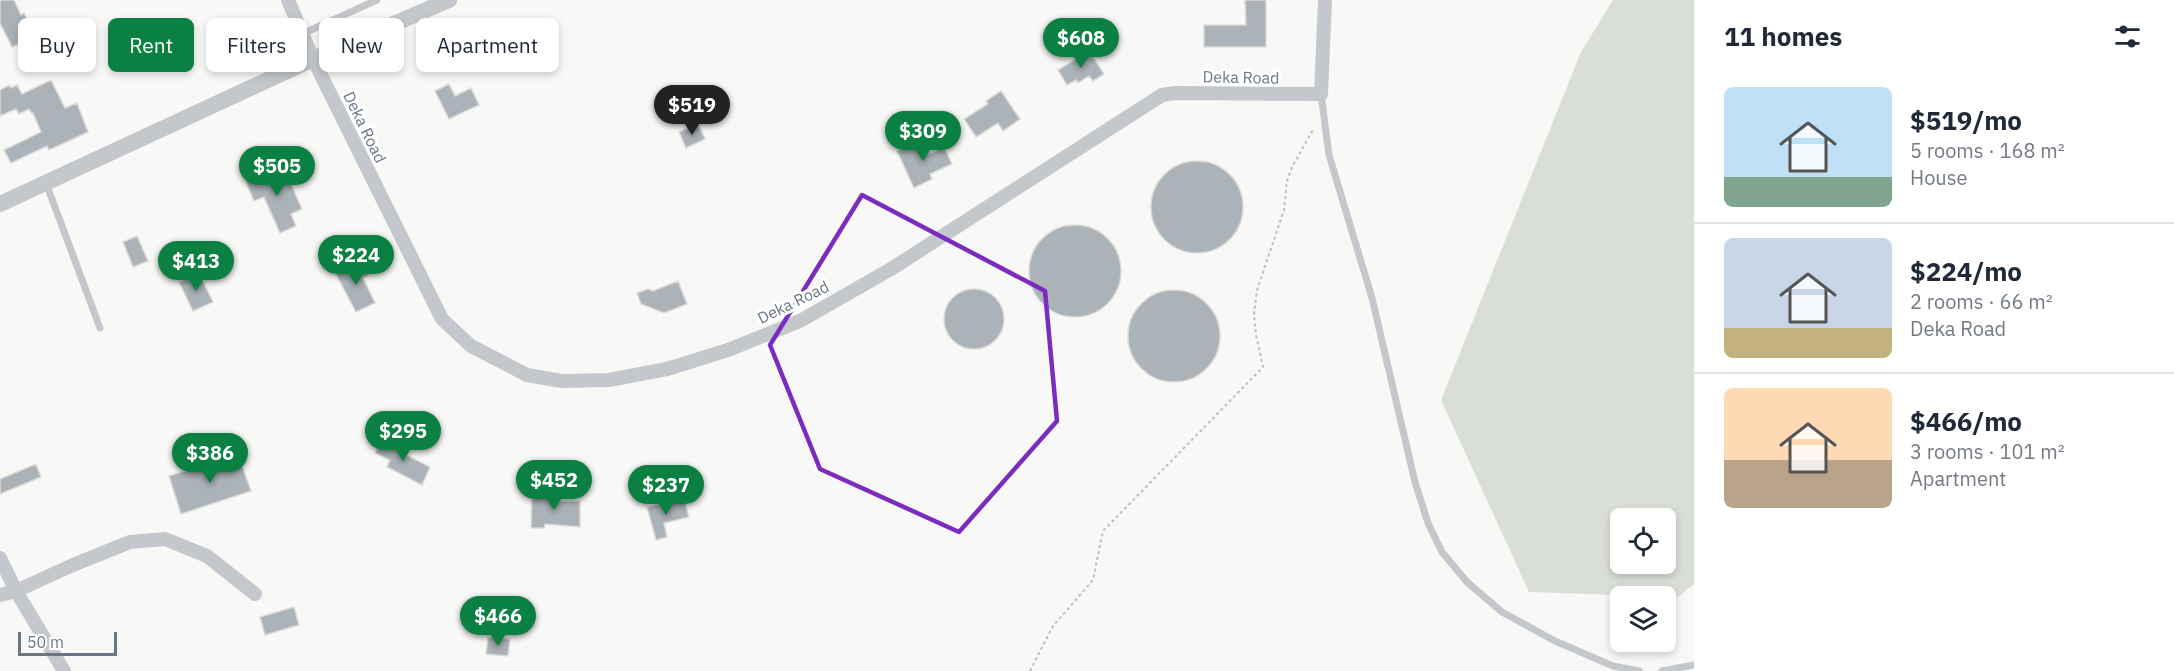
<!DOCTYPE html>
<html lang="en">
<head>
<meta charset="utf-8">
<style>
	body { margin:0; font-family:"IBM Plex Sans",sans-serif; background:#f2f2f3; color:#1f2937; height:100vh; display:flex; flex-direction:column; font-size:22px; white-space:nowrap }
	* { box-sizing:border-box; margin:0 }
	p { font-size:20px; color:#747a83 }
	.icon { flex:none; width:33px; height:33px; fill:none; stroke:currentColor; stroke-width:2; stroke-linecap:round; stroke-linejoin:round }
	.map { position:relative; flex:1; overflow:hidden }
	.side { display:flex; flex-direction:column; background:#fff; width:480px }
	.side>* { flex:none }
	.guide { position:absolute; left:18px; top:18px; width:570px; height:54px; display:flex; gap:12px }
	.tools { position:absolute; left:1610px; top:508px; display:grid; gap:12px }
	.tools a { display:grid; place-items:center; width:66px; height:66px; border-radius:9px; background:#fff; box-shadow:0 3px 9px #0003; font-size:30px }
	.scale { position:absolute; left:18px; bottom:15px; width:99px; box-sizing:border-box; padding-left:6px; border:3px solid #687685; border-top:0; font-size:16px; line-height:21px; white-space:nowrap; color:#687685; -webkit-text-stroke:4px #fff; paint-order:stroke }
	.price { position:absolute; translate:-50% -51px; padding:0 14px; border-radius:21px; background:#0b8043; color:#fff; font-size:20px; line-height:39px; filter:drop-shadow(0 2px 3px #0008) }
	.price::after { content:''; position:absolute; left:50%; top:36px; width:18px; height:14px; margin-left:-9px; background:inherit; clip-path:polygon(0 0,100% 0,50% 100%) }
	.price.on { background:#222; color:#fff }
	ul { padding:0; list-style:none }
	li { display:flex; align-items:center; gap:18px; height:150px; padding:0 30px }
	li+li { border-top:2px solid #e0e1e3 }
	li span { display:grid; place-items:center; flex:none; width:168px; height:120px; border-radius:9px; color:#555 }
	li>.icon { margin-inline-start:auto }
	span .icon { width:72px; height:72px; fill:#fffc; stroke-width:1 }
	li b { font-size:26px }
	h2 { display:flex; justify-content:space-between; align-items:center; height:72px; padding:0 30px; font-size:26px }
	.pill { padding:0 21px; border-radius:9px; background:#fff; box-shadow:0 3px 9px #0003; font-size:21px; line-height:54px }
	.pill.on { background:#0b8043; color:#fff }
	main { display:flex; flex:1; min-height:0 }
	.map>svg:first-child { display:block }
	.green { fill:#d9dfd7; fill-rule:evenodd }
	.building { fill:#abb2b8; stroke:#dadad8; stroke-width:1.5 }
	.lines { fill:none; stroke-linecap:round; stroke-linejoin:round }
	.path { stroke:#bcbec1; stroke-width:2; stroke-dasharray:3 3; stroke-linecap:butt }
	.service { stroke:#c4c7cb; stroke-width:7 }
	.minor { stroke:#c4c7cb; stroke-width:14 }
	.tertiary { stroke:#c4c7cb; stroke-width:16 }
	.marked { fill:none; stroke:#7b2cbf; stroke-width:4.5; stroke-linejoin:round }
	.labels { text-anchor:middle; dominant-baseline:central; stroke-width:6; stroke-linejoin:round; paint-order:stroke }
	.street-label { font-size:16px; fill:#687685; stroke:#fff }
</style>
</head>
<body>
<main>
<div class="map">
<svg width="1694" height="671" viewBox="0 0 1694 671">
	<rect width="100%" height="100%" fill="#f8f8f6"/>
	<path class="green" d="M 1613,0 L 1694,0 L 1694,584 L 1678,597 L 1529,592 L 1441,400 L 1581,52 ZM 1620,519 L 1665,519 L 1665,564 L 1620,564 Z"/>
	<path class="building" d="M 0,0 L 14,0 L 21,15 L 24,13 L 49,64 L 36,71 L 22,43 L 12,47 L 0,23 Z
		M 1245,0 L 1266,0 L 1266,47 L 1204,47 L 1204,25 L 1246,25 Z
		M 1089,51 L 1104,74 L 1093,81 L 1089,76 L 1078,83 L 1076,80 L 1067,85 L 1058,70 Z
		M 51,80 L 65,108 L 77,103 L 88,132 L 49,150 L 47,146 L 11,163 L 4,150 L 41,132 L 33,113 L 32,114 L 29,109 L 19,114 L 16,109 L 0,116 L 0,90 L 10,85 L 11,88 L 17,85 L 22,94 Z
		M 449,84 L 455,96 L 471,88 L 479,105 L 449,119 L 435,91 Z
		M 1001,91 L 1020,119 L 1003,131 L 998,123 L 976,137 L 964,119 L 988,104 L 986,101 Z
		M 698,124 L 705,139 L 686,148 L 679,132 Z
		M 922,139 L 929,154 L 944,147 L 952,164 L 930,174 L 932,179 L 914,188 L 897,151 Z
		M1151 207a46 46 0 1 1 92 0a46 46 0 1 1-92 0Z
		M 283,166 L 302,209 L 291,214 L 296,226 L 280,233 L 264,197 L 254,201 L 246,182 Z
		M1029 271a46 46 0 1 1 92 0a46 46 0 1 1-92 0Z
		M 137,236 L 148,261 L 133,267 L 123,242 Z
		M 362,261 L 369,275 L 363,278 L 375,303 L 356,312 L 336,274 Z
		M 199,273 L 213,302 L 193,311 L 179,282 Z
		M 678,281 L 687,304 L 664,313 L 641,304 L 637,293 L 648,289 L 653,291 Z
		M944 319a30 30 0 1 1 60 0a30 30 0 1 1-60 0Z
		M1128 336a46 46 0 1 1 92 0a46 46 0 1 1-92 0Z
		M 382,438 L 408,451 L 406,455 L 430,467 L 422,485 L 387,467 L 390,460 L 375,453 Z
		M 238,454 L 251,491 L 181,514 L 169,476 Z
		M 36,464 L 41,477 L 0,494 L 0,479 Z
		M 532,490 L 549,491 L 549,501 L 580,501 L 580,527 L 545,524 L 544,528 L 531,528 Z
		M 684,498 L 689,517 L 664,523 L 667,537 L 656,540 L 647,507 Z
		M 294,607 L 299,625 L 265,635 L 260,617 Z
		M 488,637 L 510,639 L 508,656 L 486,654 Z"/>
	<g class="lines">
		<path class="path" d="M 1030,671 L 1053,626 L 1093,580 L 1103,531 L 1263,367 L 1256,335 L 1254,314 L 1257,290 L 1284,210 L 1287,181 L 1292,167 L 1314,128"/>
		<path class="service" d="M 302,34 L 377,0
			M 1321,94 L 1329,155 L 1372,298 L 1415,482 L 1428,523 L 1442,552 L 1467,582 L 1502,612 L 1555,641 L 1613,666 L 1639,671
			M 46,183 L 100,328
			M 1662,671 L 1694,665"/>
		<path class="minor" d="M 288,0 L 313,59 L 442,319 L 471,346 L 527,375 L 562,381 L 609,380 L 667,369 L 728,350 L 800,321 L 891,269 L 1162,95 L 1175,93 L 1321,94 L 1325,0
			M 0,558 L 16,591 L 64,671
			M 0,595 L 16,591 L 73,565 L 130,542 L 165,539 L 207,556 L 255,594"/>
		<path class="tertiary" d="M 0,204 L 313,59 L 449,0"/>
	</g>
	<path class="marked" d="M 862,195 L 1045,291 L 1057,421 L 959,532 L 820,469 L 770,345 Z"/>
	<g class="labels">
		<g class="street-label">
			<text transform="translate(1241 77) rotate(1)">Deka Road</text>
			<text transform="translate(365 127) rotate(64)">Deka Road</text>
			<text transform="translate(793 302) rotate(-26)">Deka Road</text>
		</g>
	</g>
</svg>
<div class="tools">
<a><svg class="icon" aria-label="locate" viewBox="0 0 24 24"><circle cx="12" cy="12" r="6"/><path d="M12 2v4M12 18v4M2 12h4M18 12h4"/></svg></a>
<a><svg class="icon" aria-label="layers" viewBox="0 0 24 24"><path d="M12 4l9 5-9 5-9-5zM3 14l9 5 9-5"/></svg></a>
</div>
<div class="scale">50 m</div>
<b class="price" style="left:1081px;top:69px">$608</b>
<b class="price on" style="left:692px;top:136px">$519</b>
<b class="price" style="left:923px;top:162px">$309</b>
<b class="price" style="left:277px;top:197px">$505</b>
<b class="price" style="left:356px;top:286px">$224</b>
<b class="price" style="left:196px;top:292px">$413</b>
<b class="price" style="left:403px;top:462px">$295</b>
<b class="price" style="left:210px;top:484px">$386</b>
<b class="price" style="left:554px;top:511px">$452</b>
<b class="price" style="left:666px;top:516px">$237</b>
<b class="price" style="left:498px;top:647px">$466</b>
<div class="guide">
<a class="pill">Buy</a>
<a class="pill on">Rent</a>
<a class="pill">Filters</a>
<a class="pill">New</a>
<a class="pill">Apartment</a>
</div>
</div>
<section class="side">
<h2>11 homes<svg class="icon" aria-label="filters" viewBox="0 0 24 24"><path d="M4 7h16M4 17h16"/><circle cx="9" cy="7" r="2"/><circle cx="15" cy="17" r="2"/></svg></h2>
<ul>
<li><span style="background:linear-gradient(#bfe0f5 75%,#7fa58c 0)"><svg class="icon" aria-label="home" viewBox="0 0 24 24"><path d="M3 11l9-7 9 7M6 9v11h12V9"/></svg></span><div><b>$519/mo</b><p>5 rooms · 168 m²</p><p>House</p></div></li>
<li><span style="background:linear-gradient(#c9d6e8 75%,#c2b280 0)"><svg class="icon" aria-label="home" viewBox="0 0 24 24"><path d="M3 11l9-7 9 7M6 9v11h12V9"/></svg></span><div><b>$224/mo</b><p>2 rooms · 66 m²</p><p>Deka Road</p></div></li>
<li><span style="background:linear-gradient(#ffd9b3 60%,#b9a48a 0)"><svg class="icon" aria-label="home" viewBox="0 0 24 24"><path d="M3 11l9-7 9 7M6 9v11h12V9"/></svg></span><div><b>$466/mo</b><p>3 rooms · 101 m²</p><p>Apartment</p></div></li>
</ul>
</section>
</main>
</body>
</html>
